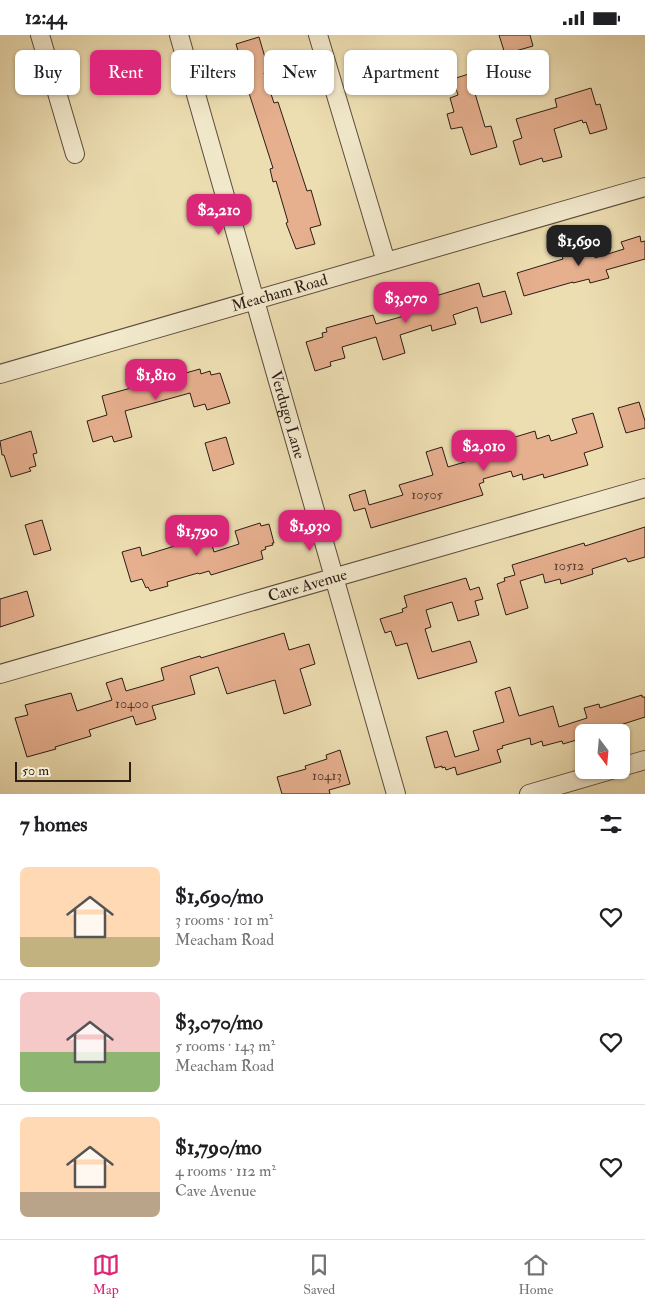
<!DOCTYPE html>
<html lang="en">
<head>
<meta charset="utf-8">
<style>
	body { margin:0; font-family:"IM FELL Double Pica",serif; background:#f6f6f6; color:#202124; height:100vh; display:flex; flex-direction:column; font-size:19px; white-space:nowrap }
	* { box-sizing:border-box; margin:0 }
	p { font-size:16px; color:#757577 }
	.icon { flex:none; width:28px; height:28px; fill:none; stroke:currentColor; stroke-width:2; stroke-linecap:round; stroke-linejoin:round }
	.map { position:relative; height:759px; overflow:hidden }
	.details { display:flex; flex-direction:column; background:#fff; flex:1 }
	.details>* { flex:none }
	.banner { position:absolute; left:15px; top:15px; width:615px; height:45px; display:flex; gap:10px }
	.needle { width:32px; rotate:164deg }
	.controls { position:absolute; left:575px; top:689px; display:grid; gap:10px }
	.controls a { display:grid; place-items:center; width:55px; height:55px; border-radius:8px; background:#fff; box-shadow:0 1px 4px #0004; font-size:25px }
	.scale { position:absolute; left:15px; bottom:12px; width:116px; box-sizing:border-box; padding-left:5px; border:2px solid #2b1c16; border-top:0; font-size:14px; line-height:18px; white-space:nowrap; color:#2b1c16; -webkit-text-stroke:4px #f3eacd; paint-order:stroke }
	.price { position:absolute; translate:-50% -42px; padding:0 11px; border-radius:10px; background:#db2777; color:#fff; font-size:16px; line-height:32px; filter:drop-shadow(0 1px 2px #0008) }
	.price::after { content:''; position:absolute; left:50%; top:30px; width:15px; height:11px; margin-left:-8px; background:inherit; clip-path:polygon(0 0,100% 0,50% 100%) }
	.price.active { background:#222; color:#fff }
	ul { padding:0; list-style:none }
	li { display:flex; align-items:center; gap:15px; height:125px; padding:0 20px }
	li+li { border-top:1px solid #e0e0e0 }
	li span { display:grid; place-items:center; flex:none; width:140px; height:100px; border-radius:8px; color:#555 }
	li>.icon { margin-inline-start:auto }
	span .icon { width:60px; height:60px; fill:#fffc; stroke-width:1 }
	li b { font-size:21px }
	h2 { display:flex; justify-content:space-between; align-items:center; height:60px; padding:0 20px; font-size:21px }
	.tag { padding:0 18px; border-radius:8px; background:#fff; box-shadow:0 1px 4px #0004; font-size:18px; line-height:45px }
	.tag.active { background:#db2777; color:#fff }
	.status { display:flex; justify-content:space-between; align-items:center; height:35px; padding:0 25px; background:#fff; direction:ltr }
	.status svg { height:14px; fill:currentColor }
	.tabs { display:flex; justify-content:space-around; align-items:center; height:70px; border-top:1px solid #e0e0e0; background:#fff; font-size:14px; color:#757577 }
	.tabs a { display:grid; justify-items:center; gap:2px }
	.tabs .active { color:#db2777 }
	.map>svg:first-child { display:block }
	.building { fill:#e6af8e; stroke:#2b1c16 }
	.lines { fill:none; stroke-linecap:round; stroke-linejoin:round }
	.minor-casing { stroke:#5c4c3d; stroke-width:20 }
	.minor { stroke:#f3eacd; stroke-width:18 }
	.labels { text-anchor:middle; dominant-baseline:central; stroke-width:4.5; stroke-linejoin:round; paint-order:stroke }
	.number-label { font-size:14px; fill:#5a4134 }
	.street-label { font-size:16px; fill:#2b1c16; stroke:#f3eacd }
</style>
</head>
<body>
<div class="status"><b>12:44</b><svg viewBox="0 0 49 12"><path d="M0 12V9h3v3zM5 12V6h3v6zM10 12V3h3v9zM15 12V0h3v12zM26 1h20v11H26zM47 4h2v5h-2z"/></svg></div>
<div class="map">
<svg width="645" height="759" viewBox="0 0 645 759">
	<rect width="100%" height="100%" fill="#eddeb2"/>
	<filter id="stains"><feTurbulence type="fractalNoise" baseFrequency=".004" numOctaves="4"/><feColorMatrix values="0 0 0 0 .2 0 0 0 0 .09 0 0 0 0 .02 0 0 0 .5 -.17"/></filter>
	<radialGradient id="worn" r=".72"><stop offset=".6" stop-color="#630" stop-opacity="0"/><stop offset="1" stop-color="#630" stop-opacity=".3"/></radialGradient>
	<path class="building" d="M 499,0 L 530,0 L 533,11 L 505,19 Z
		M 259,2 L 269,36 L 264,38 L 274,68 L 278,67 L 307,156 L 311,155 L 321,190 L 310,193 L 315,209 L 296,214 L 286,188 L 288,187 L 276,146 L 273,147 L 270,134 L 273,133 L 240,30 L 242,30 L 236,9 Z
		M 475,37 L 480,53 L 474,55 L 485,92 L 491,91 L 497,112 L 471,120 L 462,92 L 451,94 L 447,79 L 454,77 L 450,63 L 458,60 L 453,44 Z
		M 591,53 L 596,70 L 600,69 L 607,94 L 590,99 L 586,87 L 583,88 L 582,85 L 554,94 L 562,122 L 543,127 L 542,123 L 520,130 L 513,106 L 522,103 L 516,84 L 557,72 L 555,64 Z
		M 640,201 L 641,207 L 645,206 L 645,224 L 606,235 L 609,243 L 590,248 L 589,244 L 573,248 L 573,247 L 524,261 L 517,238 L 563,224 L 559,211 L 575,207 L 578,220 L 593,216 L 595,223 L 624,214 L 621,207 Z
		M 479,248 L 483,262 L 505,256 L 512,279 L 481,288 L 477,272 L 453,280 L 456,289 L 432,296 L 431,290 L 400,300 L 405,318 L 383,325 L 376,302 L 342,312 L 345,323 L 330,327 L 331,331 L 315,336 L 306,307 L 323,302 L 322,298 L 327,297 L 326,293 L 373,280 L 376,289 L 411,279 L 411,277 L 424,273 L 422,265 Z
		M 200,334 L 201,339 L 210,336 L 211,340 L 220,338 L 230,368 L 207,375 L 205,369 L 194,372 L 190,358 L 125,376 L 132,402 L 114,407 L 112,401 L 93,407 L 87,386 L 107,380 L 102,361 Z
		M 639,367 L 645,386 L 645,393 L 626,398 L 618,373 Z
		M 593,378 L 603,412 L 584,418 L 588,430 L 544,443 L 543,439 L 523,445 L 522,439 L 513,442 L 511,436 L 483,444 L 484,447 L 479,449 L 483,460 L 371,493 L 365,473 L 354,476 L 349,460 L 365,455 L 369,470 L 403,460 L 399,450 L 433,440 L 426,417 L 442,412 L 448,432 L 505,415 L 502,406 L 535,396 L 537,404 L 549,400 L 551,406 L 577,398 L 572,384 Z
		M 31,396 L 37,418 L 33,419 L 36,431 L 29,433 L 31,436 L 11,442 L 4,420 L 2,420 L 0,406 Z
		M 226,402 L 234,429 L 213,436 L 205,408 Z
		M 42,485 L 51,515 L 34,520 L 25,490 Z
		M 260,488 L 261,491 L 269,489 L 274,508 L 272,508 L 273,510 L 265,512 L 266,514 L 261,516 L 263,524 L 211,540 L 209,536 L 199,539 L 198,538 L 167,547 L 168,551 L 150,556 L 148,552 L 146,553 L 142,544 L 131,547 L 122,517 L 140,512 L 142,521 L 178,510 L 176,502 L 207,493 L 214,517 L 239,509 L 235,496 Z
		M 645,492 L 645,522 L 628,527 L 626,523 L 592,534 L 593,539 L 561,549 L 560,544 L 545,548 L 543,539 L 520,546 L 528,573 L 506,580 L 497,549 L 505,546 L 504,543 L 515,540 L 512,530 L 584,508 L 585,511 Z
		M 466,543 L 470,555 L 479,552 L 483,564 L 475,566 L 479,580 L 458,586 L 452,567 L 426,575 L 431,592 L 425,594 L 432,617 L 470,606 L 477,627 L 418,644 L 407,608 L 396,611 L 391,596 L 385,598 L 380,584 L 403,577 L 402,574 L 407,572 L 404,561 Z
		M 27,556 L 34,581 L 0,592 L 0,564 Z
		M 284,598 L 289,615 L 309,609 L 315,629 L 300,634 L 311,670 L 284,679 L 275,645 L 227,659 L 218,632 L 190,641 L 195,659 L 152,671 L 156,684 L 136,690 L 133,681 L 89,695 L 91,701 L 55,712 L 56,714 L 27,722 L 15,683 L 28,680 L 25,670 L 71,658 L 77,676 L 112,665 L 106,648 L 122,643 L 126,656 L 164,645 L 161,633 L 200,621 L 201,623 Z
		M 510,652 L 519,681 L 553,671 L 559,692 L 587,683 L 584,673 L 599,669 L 600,673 L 642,660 L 642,662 L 645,662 L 645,682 L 617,691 L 618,693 L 603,698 L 578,698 L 580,704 L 563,709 L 562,706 L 543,711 L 542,706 L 531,710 L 530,703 L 502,711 L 503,713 L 497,715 L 501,727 L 457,740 L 455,732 L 446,735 L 445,732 L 442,733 L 442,731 L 435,733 L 426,702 L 447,696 L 455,722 L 479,715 L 473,696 L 504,687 L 495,657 Z
		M 340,715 L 350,749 L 329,755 L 330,759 L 282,759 L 277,742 L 306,734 L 305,731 L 327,724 L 326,720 Z"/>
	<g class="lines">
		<defs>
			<g id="minor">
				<path d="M 40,0 L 75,119"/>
				<path id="s1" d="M 179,0 L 396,759"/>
				<path d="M 318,0 L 386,227"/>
				<path id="s2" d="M 0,339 L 645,152"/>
				<path id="s3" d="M 0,639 L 645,453"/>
				<path d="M 621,732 L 645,725"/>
				<path d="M 529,759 L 611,735"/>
			</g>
		</defs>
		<use href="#minor" class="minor-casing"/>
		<use href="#minor" class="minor"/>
	</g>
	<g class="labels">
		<g class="number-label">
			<text x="427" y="459">10505</text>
			<text x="569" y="530">10512</text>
			<text x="132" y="668">10400</text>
			<text x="327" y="740">10413</text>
		</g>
		<g class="street-label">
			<text stroke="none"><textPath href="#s2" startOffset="291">Meacham Road</textPath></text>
			<text stroke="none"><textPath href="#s1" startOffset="395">Verdugo Lane</textPath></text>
			<text stroke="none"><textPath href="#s3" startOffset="320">Cave Avenue</textPath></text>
		</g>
	</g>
	<rect width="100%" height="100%" filter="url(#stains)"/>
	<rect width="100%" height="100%" fill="url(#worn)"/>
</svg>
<div class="controls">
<a><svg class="needle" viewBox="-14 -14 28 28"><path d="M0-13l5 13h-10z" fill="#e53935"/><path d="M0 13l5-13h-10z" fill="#757577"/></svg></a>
</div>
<div class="scale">50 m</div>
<b class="price" style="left:219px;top:201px">$2,210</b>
<b class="price active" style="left:579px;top:232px">$1,690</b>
<b class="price" style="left:406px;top:289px">$3,070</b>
<b class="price" style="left:156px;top:366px">$1,810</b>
<b class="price" style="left:484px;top:437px">$2,010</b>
<b class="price" style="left:310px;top:517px">$1,930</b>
<b class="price" style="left:197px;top:522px">$1,790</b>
<div class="banner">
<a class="tag">Buy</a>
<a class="tag active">Rent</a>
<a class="tag">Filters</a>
<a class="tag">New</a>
<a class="tag">Apartment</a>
<a class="tag">House</a>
</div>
</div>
<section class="details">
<h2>7 homes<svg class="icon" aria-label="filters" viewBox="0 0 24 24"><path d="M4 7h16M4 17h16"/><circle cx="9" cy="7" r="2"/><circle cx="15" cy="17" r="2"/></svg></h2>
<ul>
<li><span style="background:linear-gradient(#ffd9b3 70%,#c2b280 0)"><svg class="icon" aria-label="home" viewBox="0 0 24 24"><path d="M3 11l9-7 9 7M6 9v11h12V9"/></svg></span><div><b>$1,690/mo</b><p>3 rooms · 101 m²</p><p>Meacham Road</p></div><svg class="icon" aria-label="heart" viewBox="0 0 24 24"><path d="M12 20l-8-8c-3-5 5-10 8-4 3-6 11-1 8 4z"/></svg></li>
<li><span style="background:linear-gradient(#f6c9c9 60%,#8fb573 0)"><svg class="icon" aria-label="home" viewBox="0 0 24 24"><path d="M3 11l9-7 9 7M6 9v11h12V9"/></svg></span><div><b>$3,070/mo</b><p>5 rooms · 143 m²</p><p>Meacham Road</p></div><svg class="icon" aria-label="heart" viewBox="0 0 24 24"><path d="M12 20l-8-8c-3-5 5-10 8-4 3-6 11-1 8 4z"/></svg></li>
<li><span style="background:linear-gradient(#ffd9b3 75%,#b9a48a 0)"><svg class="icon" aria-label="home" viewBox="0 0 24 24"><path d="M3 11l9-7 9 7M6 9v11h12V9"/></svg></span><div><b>$1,790/mo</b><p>4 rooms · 112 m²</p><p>Cave Avenue</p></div><svg class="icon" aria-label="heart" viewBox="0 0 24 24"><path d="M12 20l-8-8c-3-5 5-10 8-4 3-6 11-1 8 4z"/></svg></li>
</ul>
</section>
<nav class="tabs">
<a class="active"><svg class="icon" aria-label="map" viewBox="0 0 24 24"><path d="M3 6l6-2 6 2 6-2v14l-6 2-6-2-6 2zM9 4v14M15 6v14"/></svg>Map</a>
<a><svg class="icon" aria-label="saved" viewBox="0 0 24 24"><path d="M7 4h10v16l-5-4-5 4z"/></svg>Saved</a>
<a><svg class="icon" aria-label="home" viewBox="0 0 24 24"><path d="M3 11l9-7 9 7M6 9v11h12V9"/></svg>Home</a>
</nav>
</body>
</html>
